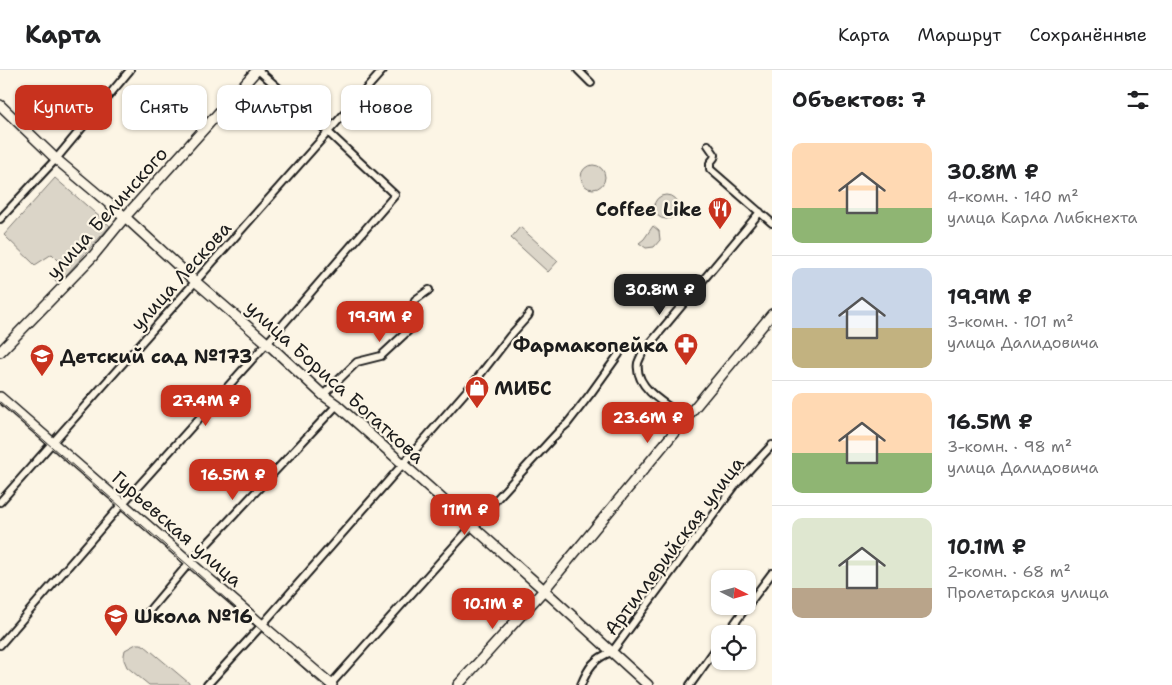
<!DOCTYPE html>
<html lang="ru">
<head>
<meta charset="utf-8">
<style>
	body { margin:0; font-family:"Shantell Sans",sans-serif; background:#f6f6f6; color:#202124; height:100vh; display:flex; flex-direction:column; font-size:19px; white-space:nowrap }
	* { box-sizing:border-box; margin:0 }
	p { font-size:16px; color:#757577 }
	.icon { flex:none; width:28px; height:28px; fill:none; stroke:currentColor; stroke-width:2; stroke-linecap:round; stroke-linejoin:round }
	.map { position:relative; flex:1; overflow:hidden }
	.details { display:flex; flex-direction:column; background:#fff; width:400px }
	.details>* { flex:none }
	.banner { position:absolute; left:15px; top:15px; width:475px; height:45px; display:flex; gap:10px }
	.needle { width:32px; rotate:96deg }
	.controls { position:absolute; left:711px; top:500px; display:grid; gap:10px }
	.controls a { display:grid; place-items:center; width:45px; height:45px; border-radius:10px; background:#fff; box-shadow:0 1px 4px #0004; font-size:25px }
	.price { position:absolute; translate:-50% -42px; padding:0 11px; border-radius:10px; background:#c8321e; color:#fff; font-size:16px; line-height:32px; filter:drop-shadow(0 1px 2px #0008) }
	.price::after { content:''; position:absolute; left:50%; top:30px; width:15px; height:11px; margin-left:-8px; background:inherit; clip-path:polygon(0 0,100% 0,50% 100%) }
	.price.selected { background:#222; color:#fff }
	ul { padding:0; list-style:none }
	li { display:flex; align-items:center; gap:15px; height:125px; padding:0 20px }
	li+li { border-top:1px solid #e0e0e0 }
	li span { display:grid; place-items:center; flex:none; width:140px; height:100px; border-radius:10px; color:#555 }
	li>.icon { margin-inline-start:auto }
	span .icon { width:60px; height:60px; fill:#fffc; stroke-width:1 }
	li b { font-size:21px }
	h2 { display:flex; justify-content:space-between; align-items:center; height:60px; padding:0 20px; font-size:21px }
	.tag { padding:0 18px; border-radius:10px; background:#fff; box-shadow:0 1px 4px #0004; font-size:18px; line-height:45px }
	.tag.selected { background:#c8321e; color:#fff }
	header { display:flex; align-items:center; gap:30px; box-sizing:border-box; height:70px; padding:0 25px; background:#fff; border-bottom:1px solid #e0e0e0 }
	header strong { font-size:24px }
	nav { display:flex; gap:28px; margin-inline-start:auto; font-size:18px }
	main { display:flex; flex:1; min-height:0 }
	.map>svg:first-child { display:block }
	.green { fill:#dbd5c8; stroke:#7c7872 }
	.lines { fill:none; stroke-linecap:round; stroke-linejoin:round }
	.street-casing { stroke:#1c1c1c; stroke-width:10 }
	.secondary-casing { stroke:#1c1c1c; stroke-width:12 }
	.street { stroke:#fcf5e5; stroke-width:6 }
	.secondary { stroke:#fcf5e5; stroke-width:9 }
	.tram { stroke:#1c1c1c; stroke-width:1 }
	.labels { text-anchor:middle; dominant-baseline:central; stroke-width:4.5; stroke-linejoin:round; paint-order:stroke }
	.poi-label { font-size:19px; font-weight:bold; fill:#1c1c1c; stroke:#fcf5e5; text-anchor:start }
	.street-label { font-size:19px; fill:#1c1c1c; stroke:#fcf5e5 }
</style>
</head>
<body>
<header>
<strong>Карта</strong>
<nav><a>Карта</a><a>Маршрут</a><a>Сохранённые</a></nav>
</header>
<main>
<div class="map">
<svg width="772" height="615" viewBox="0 0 772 615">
	<rect width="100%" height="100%" fill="#fcf5e5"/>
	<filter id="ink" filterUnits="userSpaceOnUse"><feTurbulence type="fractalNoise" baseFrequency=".02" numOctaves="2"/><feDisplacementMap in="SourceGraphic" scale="10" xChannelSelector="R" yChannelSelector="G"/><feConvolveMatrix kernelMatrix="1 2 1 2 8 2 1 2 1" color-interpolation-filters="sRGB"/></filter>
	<g filter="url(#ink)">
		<path class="green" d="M581 107a12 12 0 1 1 24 0a12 12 0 1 1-24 0Z
			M 55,108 L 110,156 L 59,213 L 53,209 L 60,192 L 52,184 L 35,195 L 4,165 Z
			M654 137a12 12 0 1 1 24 0a12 12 0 1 1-24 0Z
			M 653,156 L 659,161 L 660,170 L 654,177 L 646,178 L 639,173 L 644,169 Z
			M 520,157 L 558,191 L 548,202 L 511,168 Z
			M 136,574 L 141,574 L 145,576 L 189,613 L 189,615 L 149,615 L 127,597 L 124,590 L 124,585 L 125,580 Z"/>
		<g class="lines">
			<defs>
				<path id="street" d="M 578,0 L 591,13
					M 708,75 L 715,85 L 714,88 L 710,93 L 710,99 L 772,153
					M 0,149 L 56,89 L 130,0
					M 323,325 L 357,292 L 381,286 L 409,260 L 415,230 L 429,220
					M 686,348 C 668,336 634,318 638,293 C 639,290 641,286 643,282 L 760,142
					M 0,432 L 383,0
					M 748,535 L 772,503
					M 148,542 L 190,492 L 337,335
					M 727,564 L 747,536
					M 0,575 L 116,441 L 267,273 L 395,125 L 328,62 L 258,0
					M 207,615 L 262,555 L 403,394 L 476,310 L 510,266 L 528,246 L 529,244
					M 330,615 L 472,456 L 560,360 L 567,354 L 591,323 L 619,284
					M 581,615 C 588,598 594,588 612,582 L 737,413 L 772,375
					M 690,615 L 720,573"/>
				<path id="secondary" d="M 0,35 L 56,89 L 125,147 L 196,212 L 267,273 L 323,325 L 337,335 L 544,520 L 648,615
					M 0,282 L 93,186 L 125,147 L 257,0
					M 0,327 L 262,555 L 332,615
					M 458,615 L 544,520 L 772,244"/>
			</defs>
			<use href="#street" class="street-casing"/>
			<use href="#secondary" class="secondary-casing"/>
			<use href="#street" class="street"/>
			<use href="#secondary" class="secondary"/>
			<path class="tram" d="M 0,332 L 188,495 L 322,615"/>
		</g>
	</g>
	<defs>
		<symbol id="restaurant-pin" viewBox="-11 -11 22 30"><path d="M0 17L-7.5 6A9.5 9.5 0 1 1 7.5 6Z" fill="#c8321e" stroke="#fcf5e5"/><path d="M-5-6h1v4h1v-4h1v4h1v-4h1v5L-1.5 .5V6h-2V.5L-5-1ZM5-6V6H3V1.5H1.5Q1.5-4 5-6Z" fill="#fff"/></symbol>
		<symbol id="pharmacy-pin" viewBox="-11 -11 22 30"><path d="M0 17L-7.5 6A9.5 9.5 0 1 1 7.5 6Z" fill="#c8321e" stroke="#fcf5e5"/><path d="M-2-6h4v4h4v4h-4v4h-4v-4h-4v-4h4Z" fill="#fff"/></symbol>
		<symbol id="school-pin" viewBox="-11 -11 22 30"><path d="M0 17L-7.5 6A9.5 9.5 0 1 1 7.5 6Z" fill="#c8321e" stroke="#fcf5e5"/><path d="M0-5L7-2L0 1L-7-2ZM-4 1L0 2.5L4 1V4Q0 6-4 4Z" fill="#fff"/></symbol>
		<symbol id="shop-pin" viewBox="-11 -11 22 30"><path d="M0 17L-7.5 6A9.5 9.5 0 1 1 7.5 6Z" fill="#c8321e" stroke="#fcf5e5"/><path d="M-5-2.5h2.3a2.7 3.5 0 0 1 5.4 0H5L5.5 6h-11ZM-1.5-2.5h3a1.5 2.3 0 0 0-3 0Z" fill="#fff"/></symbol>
	</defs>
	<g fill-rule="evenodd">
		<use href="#restaurant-pin" x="706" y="125" width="28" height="38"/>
		<use href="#pharmacy-pin" x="672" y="261" width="28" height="38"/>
		<use href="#school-pin" x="28" y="272" width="28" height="38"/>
		<use href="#shop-pin" x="463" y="304" width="28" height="38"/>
		<use href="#school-pin" x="102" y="532" width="28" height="38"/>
	</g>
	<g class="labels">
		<g class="poi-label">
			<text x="702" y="139" text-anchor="end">Coffee Like</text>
			<text x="668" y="275" text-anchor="end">Фармакопейка</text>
			<text x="60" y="286">Детский сад №173</text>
			<text x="494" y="318">МИБС</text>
			<text x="134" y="546">Школа №16</text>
		</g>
		<g class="street-label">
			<text transform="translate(107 143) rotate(-48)">улица Белинского</text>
			<text transform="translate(181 206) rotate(-48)">улица Лескова</text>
			<text transform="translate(335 312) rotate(42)">улица Бориса Богаткова</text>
			<text transform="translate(177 459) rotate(41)">Гурьевская улица</text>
			<text transform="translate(674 476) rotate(-53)">Артиллерийская улица</text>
		</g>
	</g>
</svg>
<div class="controls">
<a><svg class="needle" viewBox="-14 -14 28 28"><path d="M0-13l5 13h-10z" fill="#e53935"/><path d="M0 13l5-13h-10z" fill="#757577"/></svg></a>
<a><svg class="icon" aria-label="locate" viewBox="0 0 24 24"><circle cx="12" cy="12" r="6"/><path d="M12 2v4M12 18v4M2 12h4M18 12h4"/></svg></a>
</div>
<b class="price selected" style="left:660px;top:246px">30.8M ₽</b>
<b class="price" style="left:380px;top:273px">19.9M ₽</b>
<b class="price" style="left:206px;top:357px">27.4M ₽</b>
<b class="price" style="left:648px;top:374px">23.6M ₽</b>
<b class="price" style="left:233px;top:431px">16.5M ₽</b>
<b class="price" style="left:465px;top:466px">11M ₽</b>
<b class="price" style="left:493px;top:560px">10.1M ₽</b>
<div class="banner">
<a class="tag selected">Купить</a>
<a class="tag">Снять</a>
<a class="tag">Фильтры</a>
<a class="tag">Новое</a>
</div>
</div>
<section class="details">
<h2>Объектов: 7<svg class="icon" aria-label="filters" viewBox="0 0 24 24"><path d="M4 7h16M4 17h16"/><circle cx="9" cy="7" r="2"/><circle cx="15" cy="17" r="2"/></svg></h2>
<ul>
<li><span style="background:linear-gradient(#ffd9b3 65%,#8fb573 0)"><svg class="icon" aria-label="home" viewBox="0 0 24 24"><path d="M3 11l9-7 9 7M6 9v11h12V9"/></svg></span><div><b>30.8M ₽</b><p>4-комн. · 140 m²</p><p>улица Карла Либкнехта</p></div></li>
<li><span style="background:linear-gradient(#c9d6e8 60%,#c2b280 0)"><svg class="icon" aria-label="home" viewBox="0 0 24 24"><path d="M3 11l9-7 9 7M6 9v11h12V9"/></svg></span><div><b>19.9M ₽</b><p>3-комн. · 101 m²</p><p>улица Далидовича</p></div></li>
<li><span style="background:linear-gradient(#ffd9b3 60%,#8fb573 0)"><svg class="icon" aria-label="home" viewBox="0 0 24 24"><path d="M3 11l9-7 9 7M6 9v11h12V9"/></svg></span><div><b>16.5M ₽</b><p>3-комн. · 98 m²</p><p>улица Далидовича</p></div></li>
<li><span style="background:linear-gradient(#dfe7d0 70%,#b9a48a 0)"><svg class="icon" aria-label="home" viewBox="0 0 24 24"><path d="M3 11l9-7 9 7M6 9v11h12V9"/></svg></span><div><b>10.1M ₽</b><p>2-комн. · 68 m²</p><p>Пролетарская улица</p></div></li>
</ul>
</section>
</main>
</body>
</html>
